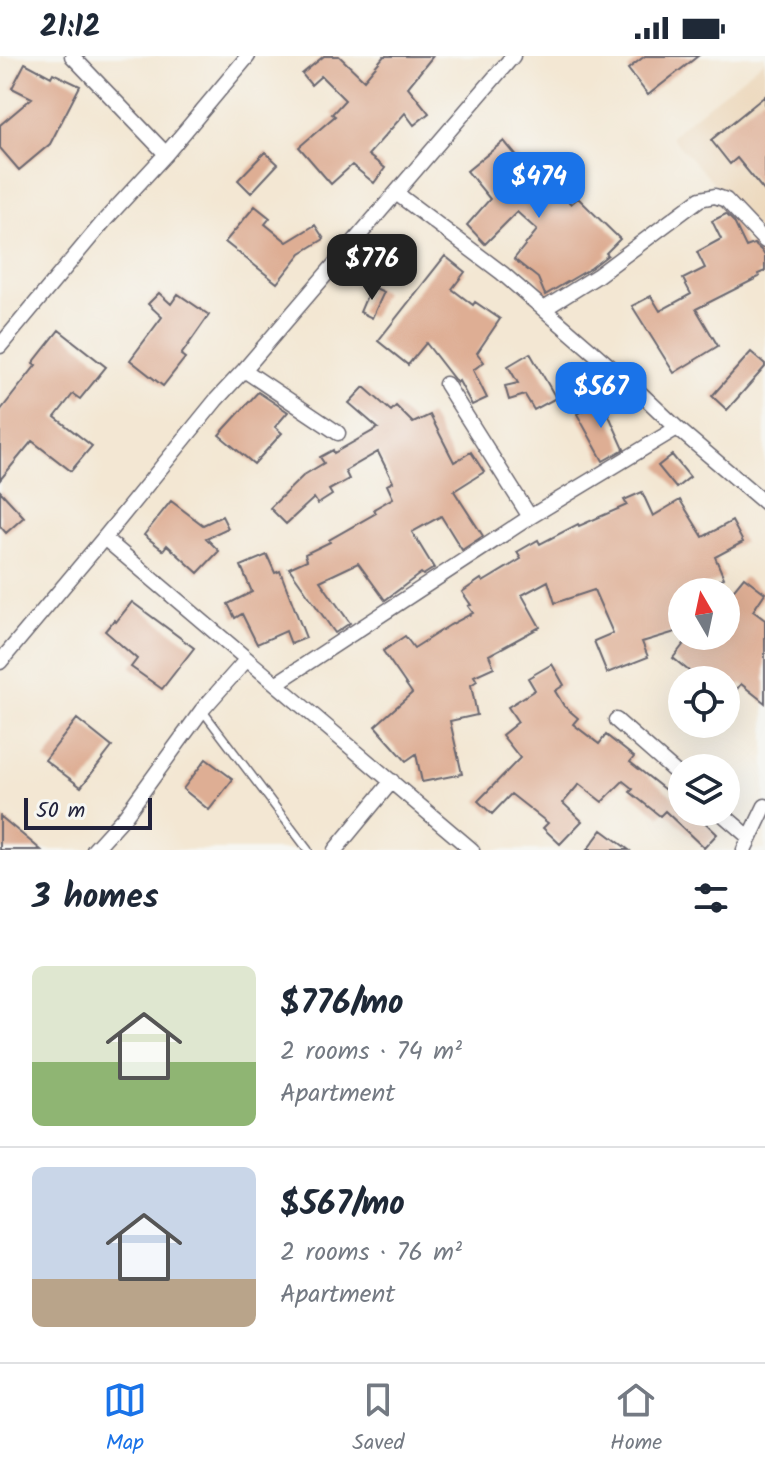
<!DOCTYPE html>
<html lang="en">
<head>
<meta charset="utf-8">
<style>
	body { margin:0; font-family:Kalam,sans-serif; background:#f6f6f7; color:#1f2937; height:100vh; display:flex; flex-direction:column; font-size:30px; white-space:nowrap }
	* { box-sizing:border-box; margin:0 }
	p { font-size:26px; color:#747a83 }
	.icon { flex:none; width:44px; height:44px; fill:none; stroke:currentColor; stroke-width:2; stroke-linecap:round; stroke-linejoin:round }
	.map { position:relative; height:794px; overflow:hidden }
	.sheet { display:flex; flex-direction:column; background:#fff; flex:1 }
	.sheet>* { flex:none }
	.needle { width:52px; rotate:351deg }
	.controls { position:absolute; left:668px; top:522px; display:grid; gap:16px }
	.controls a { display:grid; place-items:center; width:72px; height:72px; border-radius:50%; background:#fff; box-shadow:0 8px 32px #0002; font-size:40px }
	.scale { position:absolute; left:24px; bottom:20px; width:128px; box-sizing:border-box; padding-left:8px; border:4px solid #22223b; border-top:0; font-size:22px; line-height:28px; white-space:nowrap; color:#22223b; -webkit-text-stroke:6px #f6f6f2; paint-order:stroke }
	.price { position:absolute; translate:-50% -68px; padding:0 18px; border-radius:16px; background:#1a73e8; color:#fff; font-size:26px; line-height:52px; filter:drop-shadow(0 2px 4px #0008) }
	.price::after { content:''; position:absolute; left:50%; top:48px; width:24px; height:18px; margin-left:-12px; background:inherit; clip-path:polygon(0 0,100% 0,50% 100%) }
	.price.on { background:#222; color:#fff }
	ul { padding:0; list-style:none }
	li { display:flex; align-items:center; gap:24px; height:200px; padding:0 32px }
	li+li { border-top:2px solid #e0e1e3 }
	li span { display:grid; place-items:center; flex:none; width:224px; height:160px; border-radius:12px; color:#555 }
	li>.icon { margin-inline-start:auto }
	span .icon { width:96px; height:96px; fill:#fffc; stroke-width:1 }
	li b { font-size:34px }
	h2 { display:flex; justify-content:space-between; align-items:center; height:96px; padding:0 32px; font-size:34px }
	.status { display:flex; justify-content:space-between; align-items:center; height:56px; padding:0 40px; background:#fff; direction:ltr }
	.status svg { height:22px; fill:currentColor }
	.tabs { display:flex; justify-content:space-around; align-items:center; height:112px; border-top:2px solid #e0e1e3; background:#fff; font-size:22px; color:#747a83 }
	.tabs a { display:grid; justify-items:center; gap:4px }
	.tabs .on { color:#1a73e8 }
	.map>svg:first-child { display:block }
	.built { fill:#ecd7ba }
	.building { fill:#deae94 }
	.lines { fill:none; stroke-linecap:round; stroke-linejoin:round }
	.service-casing { stroke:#6b6770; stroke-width:10 }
	.minor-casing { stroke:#6b6770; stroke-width:17 }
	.service { stroke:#fff; stroke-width:7 }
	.minor { stroke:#fff; stroke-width:14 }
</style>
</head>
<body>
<div class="status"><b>21:12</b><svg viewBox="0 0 49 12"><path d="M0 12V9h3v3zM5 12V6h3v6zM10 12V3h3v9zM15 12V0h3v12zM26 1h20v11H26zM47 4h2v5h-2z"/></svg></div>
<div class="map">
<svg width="765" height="794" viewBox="0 0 765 794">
	<rect width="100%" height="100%" fill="#f6f6f2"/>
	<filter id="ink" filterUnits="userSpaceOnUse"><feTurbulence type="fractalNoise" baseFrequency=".0125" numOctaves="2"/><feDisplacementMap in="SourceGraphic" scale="16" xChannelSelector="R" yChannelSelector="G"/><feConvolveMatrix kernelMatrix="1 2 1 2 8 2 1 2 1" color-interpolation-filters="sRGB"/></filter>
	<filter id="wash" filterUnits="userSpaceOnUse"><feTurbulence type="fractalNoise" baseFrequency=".006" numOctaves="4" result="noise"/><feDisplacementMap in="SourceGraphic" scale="32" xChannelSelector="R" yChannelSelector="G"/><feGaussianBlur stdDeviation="1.8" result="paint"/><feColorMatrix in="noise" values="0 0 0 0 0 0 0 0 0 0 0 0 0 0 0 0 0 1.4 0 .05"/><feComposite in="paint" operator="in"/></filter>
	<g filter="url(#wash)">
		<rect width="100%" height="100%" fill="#f3e7d3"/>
		<path class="built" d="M 765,4 L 765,182 L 671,81 L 682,70 Z"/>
		<g id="blocks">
			<path class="building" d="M 324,0 L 339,0 L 364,24 L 384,0 L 433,0 L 408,31 L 429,57 L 414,69 L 405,57 L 368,99 L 385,112 L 374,127 L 352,109 L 331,128 L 299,91 L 335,60 L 332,58 L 345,44 L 321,20 L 311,29 L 302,18 Z
				M 645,0 L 698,0 L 648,39 L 628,13 Z
				M 25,7 L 51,21 L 53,17 L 80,30 L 50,88 L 19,114 L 0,92 L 0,69 L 32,42 L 12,32 Z
				M 765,40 L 765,136 L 737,102 L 730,108 L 711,84 Z
				M 504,85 L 523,108 L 526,105 L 571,148 L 578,142 L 620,183 L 606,197 L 608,199 L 591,212 L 545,239 L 538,222 L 514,203 L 537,174 L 517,156 L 485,188 L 467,169 L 490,143 L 467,115 Z
				M 265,96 L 278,108 L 251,137 L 238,124 Z
				M 255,150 L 270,162 L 265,168 L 287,186 L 315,169 L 324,183 L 301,197 L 277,227 L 225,186 Z
				M 726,158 L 734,166 L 746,191 L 754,188 L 762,195 L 765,200 L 765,215 L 758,218 L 759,221 L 696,253 L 718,290 L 674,317 L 632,250 L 651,240 L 660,255 L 691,238 L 683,223 L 705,212 L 697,196 L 721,183 L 712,165 Z
				M 445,200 L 465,216 L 452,233 L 473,249 L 475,246 L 500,263 L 477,297 L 484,306 L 473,314 L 487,342 L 472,349 L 459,325 L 457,327 L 426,287 L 408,309 L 378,285 Z
				M 371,230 L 384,236 L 372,262 L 360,256 Z
				M 159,237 L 171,248 L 178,238 L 209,259 L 181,299 L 185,302 L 163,330 L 130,304 L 162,261 L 148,248 Z
				M 59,274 L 106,311 L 80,343 L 73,338 L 55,361 L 92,390 L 71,415 L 32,385 L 0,424 L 0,355 L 36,309 L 33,307 Z
				M 751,296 L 765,308 L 765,311 L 727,354 L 712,340 Z
				M 530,297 L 556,342 L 534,354 L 525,339 L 509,344 L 505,330 L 518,327 L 508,310 Z
				M 364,331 L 391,355 L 396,350 L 413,367 L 430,359 L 454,406 L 471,396 L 484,416 L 454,435 L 483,480 L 462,494 L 441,460 L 412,476 L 434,512 L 423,519 L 421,517 L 385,544 L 358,507 L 320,525 L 350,567 L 335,577 L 289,512 L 307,504 L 305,498 L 330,486 L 329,484 L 376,457 L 374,453 L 393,442 L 387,429 L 393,426 L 378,396 L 345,415 L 349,423 L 329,434 L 332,439 L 318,448 L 314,442 L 286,468 L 270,452 L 304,419 L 324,407 L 320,401 L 333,394 L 334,397 L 378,372 L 349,347 Z
				M 258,336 L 288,356 L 275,371 L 282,377 L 254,408 L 219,379 Z
				M 602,344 L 624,393 L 603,405 L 577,358 Z
				M 672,399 L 690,421 L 676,432 L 658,410 Z
				M 0,435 L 24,461 L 6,477 L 0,470 Z
				M 642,436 L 653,460 L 680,444 L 703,481 L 732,465 L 743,486 L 715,501 L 724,522 L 691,536 L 682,536 L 682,574 L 642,586 L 648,601 L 607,617 L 594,585 L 613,577 L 594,534 L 555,547 L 548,525 L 522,539 L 540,571 L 489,599 L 494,611 L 474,620 L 477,625 L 471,629 L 477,659 L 450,665 L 462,718 L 422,726 L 416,698 L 406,705 L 375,670 L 412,637 L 383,595 L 405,580 L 414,592 L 450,569 L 473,557 L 468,550 L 471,549 L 462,536 L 481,523 L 483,526 L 521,503 L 517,496 L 538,484 L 540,488 L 578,468 L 579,470 L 627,449 L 624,444 Z
				M 171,445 L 203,469 L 222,460 L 228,472 L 206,482 L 219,495 L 198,517 L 167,489 L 163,494 L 144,479 Z
				M 267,499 L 275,517 L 280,515 L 306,582 L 291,588 L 286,575 L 257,588 L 242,558 L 235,562 L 228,548 L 252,536 L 241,510 Z
				M 744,521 L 765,537 L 753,555 L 765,564 L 765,647 L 741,628 L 726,647 L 726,624 L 700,624 L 673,602 L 690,580 L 726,580 L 726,543 Z
				M 132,546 L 194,592 L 162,633 L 131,611 L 137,603 L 105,575 L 114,564 L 116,566 Z
				M 552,608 L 564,629 L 555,635 L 564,650 L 578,662 L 573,668 L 599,688 L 606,679 L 634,701 L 630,706 L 669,737 L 682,751 L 682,756 L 694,756 L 717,778 L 704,792 L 665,755 L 660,760 L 630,736 L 633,733 L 623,725 L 602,746 L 579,728 L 563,747 L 582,765 L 560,788 L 543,772 L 548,767 L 511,738 L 492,758 L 478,745 L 520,702 L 502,679 L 518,666 L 508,651 L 535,634 L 528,622 Z
				M 77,663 L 112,691 L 81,731 L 45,704 Z
				M 206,703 L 233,723 L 209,754 L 183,733 Z
				M 0,760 L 41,794 L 0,794 Z
				M 602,774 L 629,794 L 587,794 Z"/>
		</g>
	</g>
	<g filter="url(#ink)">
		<use href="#blocks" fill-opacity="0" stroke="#6b6770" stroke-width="2"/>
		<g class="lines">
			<defs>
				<path id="service" d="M 202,654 L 308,794"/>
				<path id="minor" d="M 72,0 L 166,98
					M 396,137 L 502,217 L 638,335 L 677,372 L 765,447
					M 544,253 L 597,220 L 700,143 L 715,140 L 726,144 L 765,185
					M 0,290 L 105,164 L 166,98 L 248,0
					M 244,314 L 338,377
					M 446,328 L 530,461
					M 104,482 L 472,794
					M 0,606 L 104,482 L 216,344 L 244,314 L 513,0
					M 277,627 L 530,461 L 677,372
					M 616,664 L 682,722
					M 720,756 L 750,782
					M 94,794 L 125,760 L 202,654 L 247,603
					M 335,794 L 392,725
					M 744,794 L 765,750"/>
			</defs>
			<use href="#service" class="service-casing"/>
			<use href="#minor" class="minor-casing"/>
			<use href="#service" class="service"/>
			<use href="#minor" class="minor"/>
		</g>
	</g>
</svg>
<div class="controls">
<a><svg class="needle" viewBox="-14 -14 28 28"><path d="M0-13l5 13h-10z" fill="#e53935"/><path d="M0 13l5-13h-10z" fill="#747a83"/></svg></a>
<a><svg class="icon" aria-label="locate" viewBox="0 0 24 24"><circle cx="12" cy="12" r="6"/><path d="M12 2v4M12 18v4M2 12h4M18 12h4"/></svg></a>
<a><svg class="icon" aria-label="layers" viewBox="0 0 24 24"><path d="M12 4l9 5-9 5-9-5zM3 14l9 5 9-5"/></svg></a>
</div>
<div class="scale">50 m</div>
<b class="price" style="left:539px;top:164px">$474</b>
<b class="price on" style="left:372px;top:246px">$776</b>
<b class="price" style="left:601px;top:374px">$567</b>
</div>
<section class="sheet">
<h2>3 homes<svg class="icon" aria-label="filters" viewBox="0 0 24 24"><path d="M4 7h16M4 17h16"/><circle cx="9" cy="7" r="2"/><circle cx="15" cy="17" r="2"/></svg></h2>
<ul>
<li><span style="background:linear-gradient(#dfe7d0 60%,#8fb573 0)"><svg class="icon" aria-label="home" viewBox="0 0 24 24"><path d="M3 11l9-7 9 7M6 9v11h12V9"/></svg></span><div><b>$776/mo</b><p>2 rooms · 74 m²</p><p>Apartment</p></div></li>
<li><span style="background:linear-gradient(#c9d6e8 70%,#b9a48a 0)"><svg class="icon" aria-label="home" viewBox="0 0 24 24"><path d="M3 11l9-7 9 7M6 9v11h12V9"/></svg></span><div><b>$567/mo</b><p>2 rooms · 76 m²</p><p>Apartment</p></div></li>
</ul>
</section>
<nav class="tabs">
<a class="on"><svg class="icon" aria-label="map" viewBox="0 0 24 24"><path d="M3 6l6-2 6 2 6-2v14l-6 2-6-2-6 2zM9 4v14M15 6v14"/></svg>Map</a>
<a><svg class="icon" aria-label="saved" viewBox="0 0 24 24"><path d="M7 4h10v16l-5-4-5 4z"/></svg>Saved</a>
<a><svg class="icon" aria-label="home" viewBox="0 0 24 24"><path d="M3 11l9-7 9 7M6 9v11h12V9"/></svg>Home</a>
</nav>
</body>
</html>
